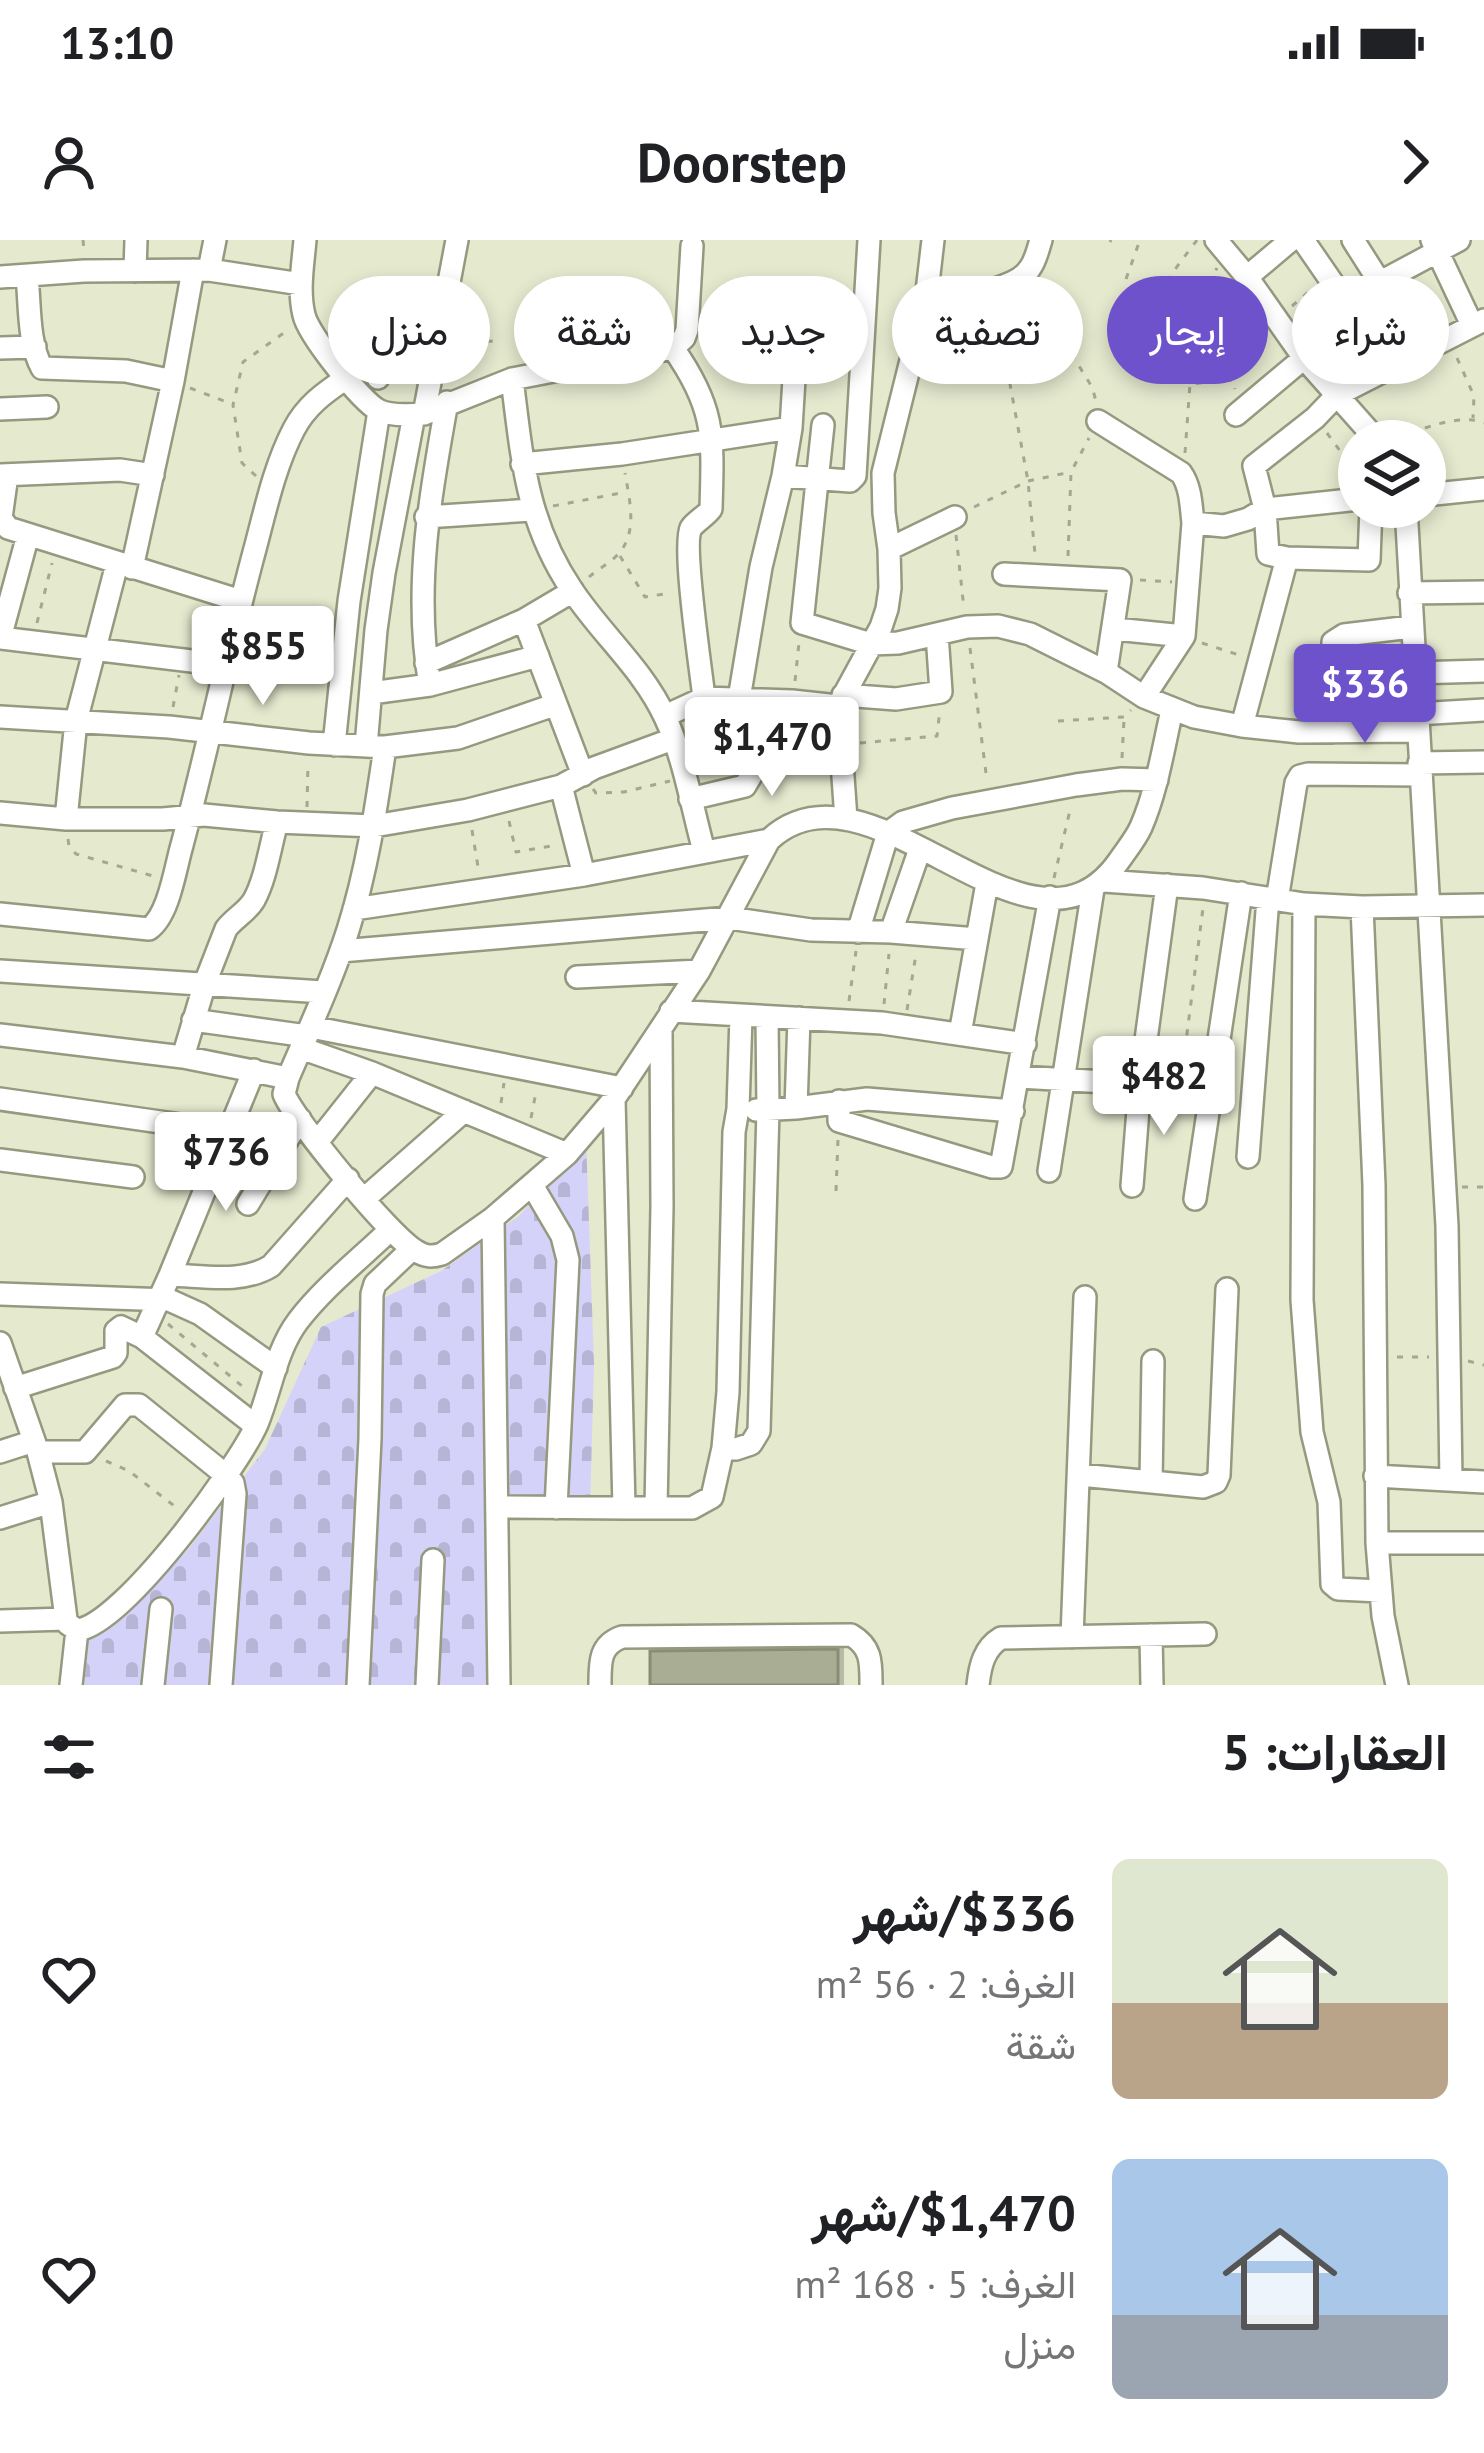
<!DOCTYPE html>
<html lang="ar">
<head>
<meta charset="utf-8">
<style>
	body { margin:0; font-family:"PT Sans",Vazirmatn,sans-serif; background:#f2f2f2; color:#202124; direction:rtl; height:100vh; display:flex; flex-direction:column; font-size:45px; white-space:nowrap }
	* { box-sizing:border-box; margin:0 }
	p { font-size:39px; color:#757577 }
	.icon { flex:none; width:66px; height:66px; fill:none; stroke:currentColor; stroke-width:2; stroke-linecap:round; stroke-linejoin:round }
	.map { position:relative; height:1445px; overflow:hidden; direction:ltr }
	.panel { display:flex; flex-direction:column; background:#fff; flex:1 }
	.panel>* { flex:none }
	.hud { position:absolute; left:36px; top:36px; width:1413px; height:108px; direction:rtl; display:flex; gap:24px }
	.buttons { position:absolute; left:1338px; top:180px; display:grid; gap:24px }
	.buttons a { display:grid; place-items:center; width:108px; height:108px; border-radius:50%; background:#fff; box-shadow:0 6px 18px #0003; font-size:60px }
	.price { position:absolute; translate:-50% -102px; padding:0 27px; border-radius:12px; background:#fff; color:#222; font-size:39px; line-height:78px; filter:drop-shadow(0 3px 6px #0008) }
	.price::after { content:''; position:absolute; left:50%; top:72px; width:36px; height:27px; margin-left:-18px; background:inherit; clip-path:polygon(0 0,100% 0,50% 100%) }
	.price.current { background:#6d52cc; color:#fff }
	ul { padding:0; list-style:none }
	li { display:flex; align-items:center; gap:36px; height:300px; padding:0 36px }
	li span { display:grid; place-items:center; flex:none; width:336px; height:240px; border-radius:18px; color:#555 }
	li>.icon { margin-inline-start:auto }
	span .icon { width:144px; height:144px; fill:#fffc; stroke-width:1 }
	li b { font-size:51px }
	h2 { display:flex; justify-content:space-between; align-items:center; height:144px; padding:0 36px; font-size:51px }
	.tag { padding:0 42px; border-radius:54px; background:#fff; box-shadow:0 6px 18px #0003; font-size:42px; line-height:108px }
	.tag.current { background:#6d52cc; color:#fff }
	.status { display:flex; justify-content:space-between; align-items:center; height:84px; padding:0 60px; background:#fff; direction:ltr }
	.status svg { height:33px; fill:currentColor }
	header { display:flex; justify-content:space-between; align-items:center; height:156px; padding:0 36px; background:#fff; font-size:54px; font-weight:700 }
	.map>svg:first-child { display:block }
	.cemetery { fill:url(#cemetery-stones) }
	.shadow { fill:#0003 }
	.building { fill:#a9ad93; stroke:#898d74; stroke-width:3 }
	.lines { fill:none; stroke-linecap:round; stroke-linejoin:round }
	.minor-casing { stroke:#95997f; stroke-width:26 }
	.path { stroke:#a4a792; stroke-width:3; stroke-dasharray:6 9; stroke-linecap:butt }
	.minor { stroke:#fff; stroke-width:21 }
</style>
</head>
<body>
<div class="status"><b>13:10</b><svg viewBox="0 0 49 12"><path d="M0 12V9h3v3zM5 12V6h3v6zM10 12V3h3v9zM15 12V0h3v12zM26 1h20v11H26zM47 4h2v5h-2z"/></svg></div>
<header><svg class="icon" aria-label="forward" viewBox="0 0 24 24"><path d="M9 5l7 7-7 7"/></svg>Doorstep<svg class="icon" aria-label="person" viewBox="0 0 24 24"><circle cx="12" cy="8" r="4"/><path d="M4 21q1-7 8-7t8 7"/></svg></header>
<div class="map">
<svg width="1484" height="1445" viewBox="0 0 1484 1445">
	<defs>
		<pattern id="cemetery-stones" width="16" height="16" patternUnits="userSpaceOnUse" patternTransform="scale(3)"><rect width="16" height="16" fill="#d5d2fa"/><path d="M2 7V4a2 2 0 0 1 4 0v3zM10 15v-3a2 2 0 0 1 4 0v3z" fill="#b7b5d6"/></pattern>
	</defs>
	<rect width="100%" height="100%" fill="#e5e9ce"/>
	<path class="cemetery" d="M 586,898 L 594,1123 L 590,1272 L 498,1270 L 495,1445 L 84,1445 L 89,1399 L 187,1311 L 265,1209 L 321,1087 L 441,1031 L 519,976 Z"/>
	<path class="shadow" d="M 844,1403 L 844,1445 L 653,1445 L 653,1412 L 660,1405 Z"/>
	<path class="building" d="M 838,1409 L 838,1445 L 650,1445 L 650,1411 Z"/>
	<g class="lines">
		<defs>
			<path id="minor" d="M 305,0 C 303,24 298,51 304,75 C 308,94 360,160 378,170 C 389,176 411,175 424,174 L 512,139 L 673,108 L 684,98 L 687,90 L 692,6
				M 1216,0 L 1247,37 L 1304,118 L 1367,189 L 1374,201
				M 1303,0 L 1345,61 L 1459,0
				M 1353,0 L 1379,41
				M 1432,0 L 1472,85
				M 209,30 L 215,0
				M 135,31 L 136,0
				M 27,36 C 30,65 28,103 42,128 L 126,131 L 173,141
				M 0,37 L 84,31 L 209,30 L 301,44
				M 1247,37 L 1291,0
				M 926,60 C 953,56 1015,53 1030,28 C 1036,20 1038,9 1041,0
				M 1214,80 L 1255,50
				M 0,108 L 35,107
				M 673,108 C 716,169 713,197 711,269 C 706,276 696,281 691,288 C 682,305 701,431 704,458
				M 324,109 L 374,114 L 378,138
				M 512,139 C 522,217 526,282 572,350 C 601,394 643,429 665,477 C 684,517 692,568 704,611
				M 0,169 L 47,167
				M 424,174 L 457,0
				M 1236,175 L 1304,118
				M 1098,181 L 1181,233 C 1191,247 1191,266 1193,283 L 1184,396 L 1144,457
				M 823,185 L 802,383 L 871,404 L 898,403 L 967,387 L 998,386 L 1030,394 L 1106,432 L 1144,457 L 1194,477 L 1242,486 L 1299,492 L 1418,491
				M 522,224 L 622,214 L 791,188
				M 0,235 L 120,230 L 153,235
				M 7,235 L 1,278 L 8,288 L 241,361
				M 783,236 L 850,241 L 855,236 L 869,0
				M 1425,255 L 1484,249
				M 1406,267 L 1447,986 L 1451,1240
				M 426,277 L 532,270
				M 1193,283 L 1224,286 L 1248,279 L 1265,269 L 1359,259
				M 889,309 L 955,277
				M 1287,318 L 1268,314 L 1265,269 L 1254,226 L 1315,178 L 1337,155 L 1484,80
				M 132,328 L 173,141 L 193,30
				M 1004,334 L 1120,340 L 1106,432
				M 1409,353 L 1484,352
				M 524,380 L 583,535
				M 1115,389 L 1184,396
				M 0,398 L 225,425
				M 0,398 L 28,295
				M 426,423 L 524,380 L 573,351
				M 1414,433 L 1484,431
				M 430,445 C 413,350 430,255 447,162
				M 371,453 L 430,445 L 538,416
				M 843,455 L 896,459 L 941,452 L 937,394
				M 739,459 L 761,327 L 783,236 L 791,188 L 797,90
				M 1416,474 L 1484,470
				M 665,476 L 704,458 L 792,461 L 838,466
				M 0,477 L 169,487 L 309,503 L 385,507 L 458,498 L 554,465
				M 1242,486 L 1287,318 L 1369,320 L 1371,267
				M 1331,492 L 1333,402 L 1344,395 L 1411,387
				M 334,505 L 349,361 L 379,171
				M 366,506 L 376,390 L 384,333 L 414,175
				M 385,507 C 376,569 367,630 348,690 C 332,740 309,789 288,838 L 284,854 C 295,881 390,996 416,1011 C 426,1017 432,1017 442,1014 L 493,978 L 567,914 L 614,859 L 699,731 L 769,600 C 872,504 1032,752 1121,618 C 1128,608 1136,598 1141,587 C 1157,550 1163,509 1172,470
				M 1419,523 L 1484,522
				M 561,546 L 584,635
				M 690,559 L 745,546 L 759,522 L 772,515 L 840,505
				M 0,573 L 66,579 L 163,579 L 204,575 L 277,582 L 374,586 L 468,570 L 561,546 L 594,528 L 673,499
				M 66,579 L 76,481 L 117,324
				M 846,579 L 838,466 L 881,387 L 887,369 L 890,348 L 889,309 L 884,273 L 883,233 L 926,60 L 933,0
				M 277,582 C 270,607 266,638 254,660 C 247,672 234,678 226,689 L 205,743 L 183,817 L 288,838
				M 1104,641 L 1203,648 L 1304,664 L 1362,667 L 1484,665
				M 1277,660 L 1296,543 L 1300,536 L 1308,534 L 1421,535
				M 1304,664 L 1302,1060 L 1312,1192 L 1329,1262 L 1332,1344 L 1338,1349 L 1380,1351
				M 1362,667 L 1374,945 L 1377,1303 L 1383,1376 L 1397,1445
				M 354,669 L 584,635 L 769,600
				M 0,674 L 149,689 C 169,675 175,629 182,605 C 207,511 227,415 252,320 C 264,277 273,229 294,189 C 306,166 324,153 345,139
				M 858,692 L 888,593 L 903,582 L 952,568 L 1076,545 L 1122,539 L 1157,540
				M 891,692 L 920,609
				M 341,711 L 729,678 L 811,690 L 891,692 L 977,699
				M 0,731 L 323,752
				M 577,737 L 699,731
				M 671,771 L 882,783 L 1025,804
				M 193,780 L 307,796
				M 311,787 L 622,848
				M 960,794 L 987,643
				M 0,795 L 183,817
				M 301,808 L 372,833 L 567,914
				M 1019,837 L 1210,848
				M 0,859 L 230,892
				M 614,859 L 624,1268 L 692,1268 L 712,1257 L 723,1208 L 728,1152 L 734,892 L 738,869 L 741,776
				M 839,861 L 839,881 L 992,927 L 1001,927 L 1050,657
				M 796,868 L 799,778
				M 756,870 L 796,868 L 867,859 L 1013,871
				M 318,901 L 372,833
				M 1248,917 L 1268,658
				M 0,920 L 133,937
				M 1049,931 L 1093,649
				M 532,945 L 562,996 L 568,1020 L 556,1268
				M 1132,946 L 1140,844 L 1167,645
				M 364,959 L 464,871
				M 1195,959 L 1241,653
				M 248,964 L 300,879
				M 493,978 L 499,1445
				M 170,1035 C 204,1036 242,1044 271,1026 L 348,939
				M 0,1054 L 169,1060 L 200,1074 L 276,1128
				M 142,1097 L 170,1035 L 254,830
				M 0,1103 L 38,1212 L 51,1262 L 66,1379 L 68,1384 L 77,1390 L 71,1445
				M 15,1148 L 113,1117 L 116,1113 L 116,1091 L 121,1087 L 142,1097 L 256,1186
				M 723,1208 L 736,1209 L 751,1204 L 759,1191 L 768,870 L 767,778
				M 0,1212 L 34,1201
				M 38,1212 L 85,1212 L 125,1165 L 139,1165 L 227,1236 L 233,1243 L 235,1254 L 221,1445
				M 1080,1235 L 1203,1247 L 1216,1242 L 1219,1235 L 1227,1049
				M 1375,1236 L 1484,1242
				M 1151,1242 L 1153,1121
				M 497,1267 L 624,1268
				M 656,1268 L 662,967 L 661,789
				M 0,1278 L 51,1262
				M 1377,1303 L 1484,1303
				M 0,1381 L 66,1379
				M 77,1390 C 122,1386 238,1227 257,1184 C 271,1150 276,1110 298,1081 C 324,1047 360,1019 391,989
				M 1151,1395 L 1152,1445
				M 1072,1397 L 1085,1057
				M 153,1445 L 161,1369
				M 358,1445 L 370,1199 L 372,1054 L 375,1044 L 412,1009
				M 427,1445 L 433,1320
				M 600,1445 C 600,1423 599,1405 622,1397 L 851,1395 C 872,1407 871,1423 871,1445
				M 978,1445 C 980,1426 984,1408 1001,1398 L 1205,1394"/>
		</defs>
		<use href="#minor" class="minor-casing"/>
		<path class="path" d="M 83,0 L 84,11
			M 1197,0 C 1178,26 1138,71 1155,105 L 1174,107 L 1217,28
			M 1110,2 L 1111,0
			M 1126,39 L 1140,0
			M 1418,43 L 1439,83
			M 1032,50 L 1092,147 L 1096,161
			M 1390,61 L 1409,94
			M 1292,66 L 1312,49
			M 996,69 L 1028,241 L 1035,314
			M 1355,78 L 1377,117
			M 457,106 L 499,100
			M 1457,118 L 1474,156 L 1473,178
			M 190,148 L 232,164
			M 1327,193 L 1359,237
			M 1398,201 C 1417,188 1463,173 1484,183
			M 1185,213 L 1190,144 L 1232,140 L 1235,149
			M 256,236 L 242,223 L 233,165 L 243,122 L 288,90
			M 553,266 L 626,252
			M 974,267 L 1028,241 L 1071,232
			M 956,295 L 964,369
			M 620,316 L 645,357 L 670,353
			M 1068,316 L 1071,232 L 1089,198
			M 589,337 C 598,329 612,322 620,312 C 638,290 629,258 625,233
			M 1140,340 L 1172,342
			M 37,383 L 52,323
			M 1202,403 L 1239,415
			M 970,408 L 987,541
			M 795,441 L 799,403
			M 173,467 L 179,435
			M 1058,481 L 1124,477 L 1131,470
			M 860,503 L 937,496 L 940,469
			M 1122,518 L 1124,479
			M 593,549 L 596,553 L 624,552 L 670,541
			M 307,567 L 308,523
			M 509,581 L 516,612 L 557,605
			M 472,590 L 479,633
			M 68,599 L 69,606 L 76,614 L 153,636
			M 1054,638 L 1071,566
			M 849,761 L 856,711
			M 884,764 L 889,714
			M 907,770 L 916,714
			M 1183,825 L 1203,668
			M 501,863 L 504,843
			M 531,878 L 536,852
			M 1462,947 L 1484,947
			M 836,951 L 838,899
			M 168,1084 L 248,1151
			M 1397,1117 L 1429,1117
			M 1468,1121 L 1484,1125
			M 106,1221 L 129,1231 L 177,1268"/>
		<use href="#minor" class="minor"/>
	</g>
</svg>
<div class="buttons">
<a><svg class="icon" aria-label="layers" viewBox="0 0 24 24"><path d="M12 4l9 5-9 5-9-5zM3 14l9 5 9-5"/></svg></a>
</div>
<b class="price" style="left:263px;top:468px">$855</b>
<b class="price current" style="left:1365px;top:506px">$336</b>
<b class="price" style="left:772px;top:559px">$1,470</b>
<b class="price" style="left:1164px;top:898px">$482</b>
<b class="price" style="left:226px;top:974px">$736</b>
<div class="hud">
<a class="tag">شراء</a>
<a class="tag current">إيجار</a>
<a class="tag">تصفية</a>
<a class="tag">جديد</a>
<a class="tag">شقة</a>
<a class="tag">منزل</a>
</div>
</div>
<section class="panel">
<h2>العقارات: 5<svg class="icon" aria-label="filters" viewBox="0 0 24 24"><path d="M4 7h16M4 17h16"/><circle cx="9" cy="7" r="2"/><circle cx="15" cy="17" r="2"/></svg></h2>
<ul>
<li><span style="background:linear-gradient(#dfe7d0 60%,#b9a48a 0)"><svg class="icon" aria-label="home" viewBox="0 0 24 24"><path d="M3 11l9-7 9 7M6 9v11h12V9"/></svg></span><div><b>$336/شهر</b><p>الغرف: 2 · 56 m²</p><p>شقة</p></div><svg class="icon" aria-label="heart" viewBox="0 0 24 24"><path d="M12 20l-8-8c-3-5 5-10 8-4 3-6 11-1 8 4z"/></svg></li>
<li><span style="background:linear-gradient(#a9c7e8 65%,#9aa5b1 0)"><svg class="icon" aria-label="home" viewBox="0 0 24 24"><path d="M3 11l9-7 9 7M6 9v11h12V9"/></svg></span><div><b>$1,470/شهر</b><p>الغرف: 5 · 168 m²</p><p>منزل</p></div><svg class="icon" aria-label="heart" viewBox="0 0 24 24"><path d="M12 20l-8-8c-3-5 5-10 8-4 3-6 11-1 8 4z"/></svg></li>
</ul>
</section>
</body>
</html>
